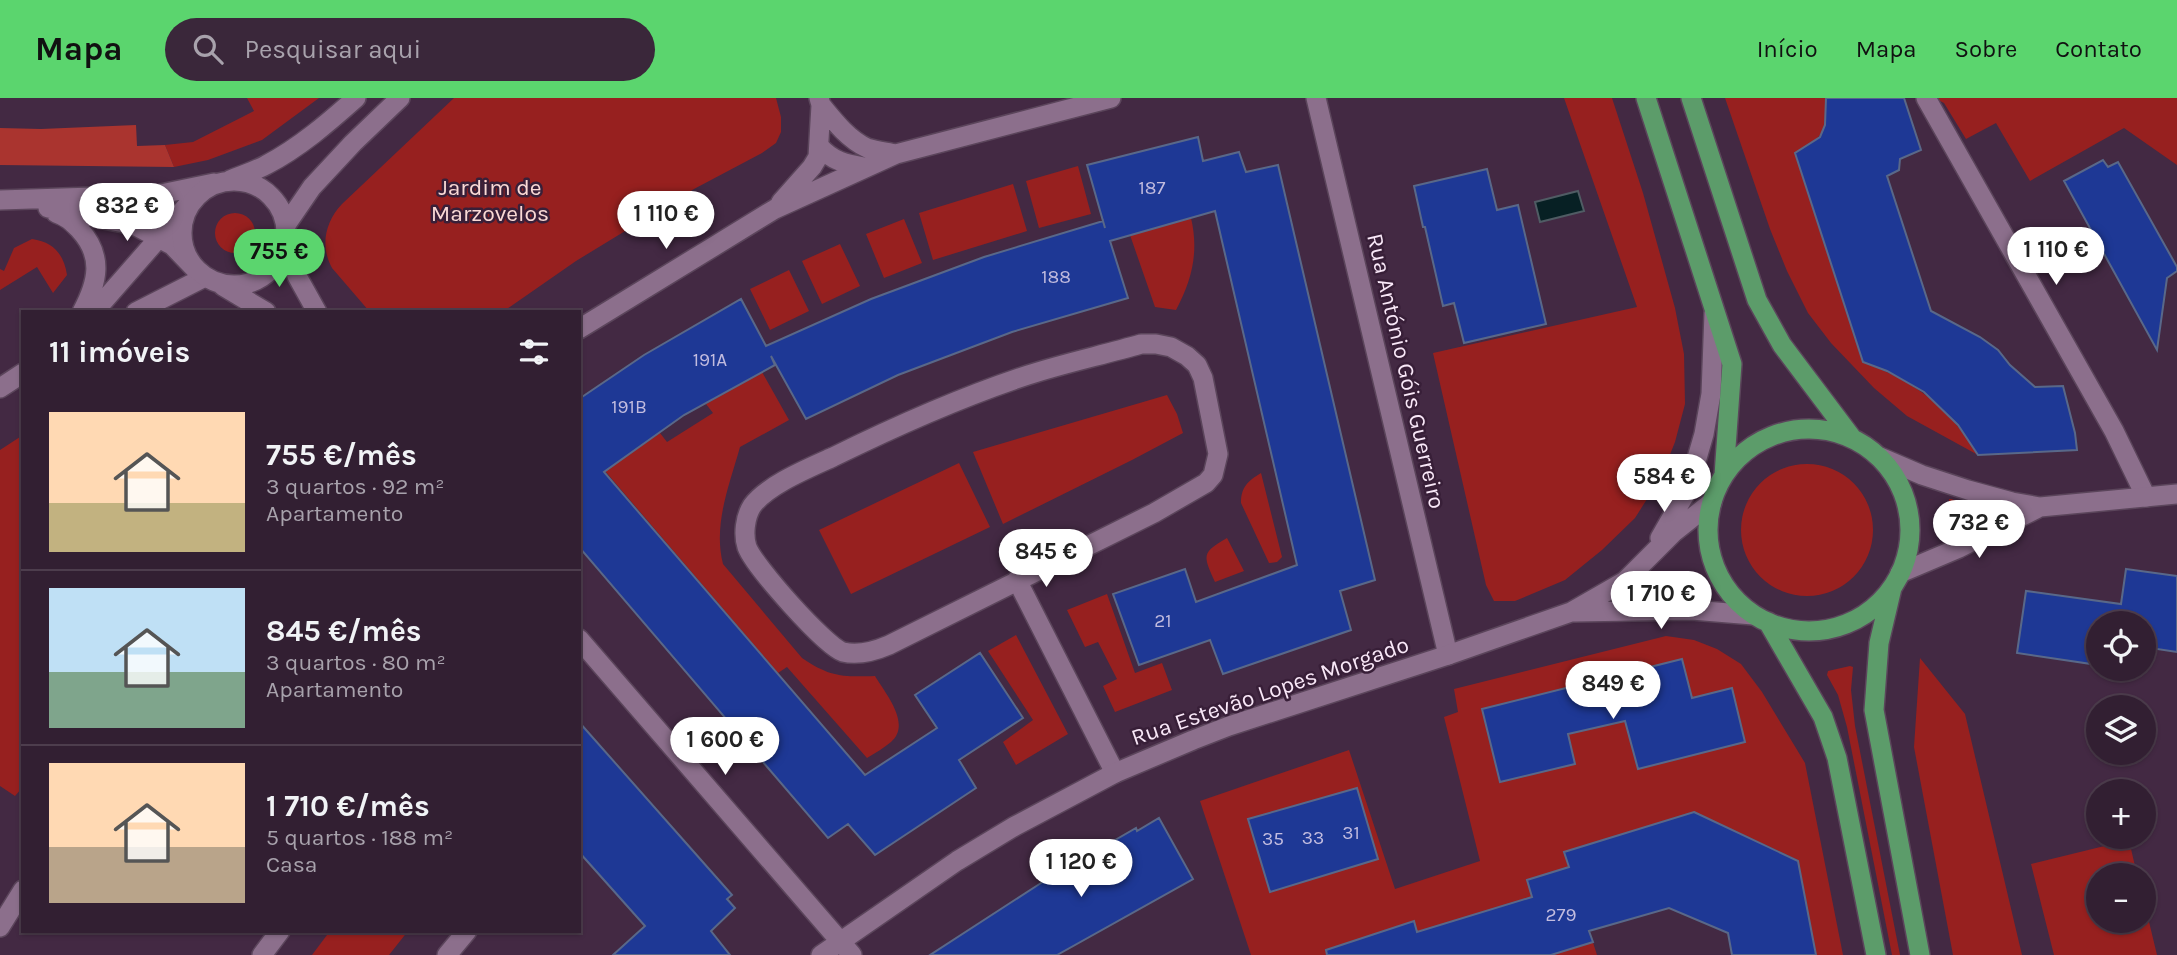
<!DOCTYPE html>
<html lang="pt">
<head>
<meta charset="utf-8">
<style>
	body { margin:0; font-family:Karla,sans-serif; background:#3a273a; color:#f1f3f6; height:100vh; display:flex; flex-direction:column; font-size:26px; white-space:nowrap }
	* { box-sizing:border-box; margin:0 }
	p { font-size:23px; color:#a8a2ac }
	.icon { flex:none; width:38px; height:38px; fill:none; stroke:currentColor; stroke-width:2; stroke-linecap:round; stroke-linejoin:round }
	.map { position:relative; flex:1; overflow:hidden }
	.sheet { position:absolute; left:21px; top:212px; width:560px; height:623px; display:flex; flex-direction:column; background:#321f32; border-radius:0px; box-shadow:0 2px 5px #0004,0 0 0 2px #4d3d4d }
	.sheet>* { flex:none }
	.controls { position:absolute; left:2086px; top:513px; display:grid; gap:14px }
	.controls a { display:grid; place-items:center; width:70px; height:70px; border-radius:50%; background:#321f32; box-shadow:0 2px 5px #0004,0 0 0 2px #4d3d4d; font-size:35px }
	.price { position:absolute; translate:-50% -60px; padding:0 16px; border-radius:24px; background:#fff; color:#222; font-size:23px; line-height:46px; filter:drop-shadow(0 2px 4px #0008) }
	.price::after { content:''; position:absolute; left:50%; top:42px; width:21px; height:16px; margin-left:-10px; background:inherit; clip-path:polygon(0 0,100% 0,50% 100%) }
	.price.active { background:#5bd56e; color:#111 }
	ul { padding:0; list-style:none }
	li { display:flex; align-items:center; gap:21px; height:175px; padding:0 28px }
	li+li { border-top:2px solid #4d3d4d }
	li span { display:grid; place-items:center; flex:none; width:196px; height:140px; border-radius:0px; color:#555 }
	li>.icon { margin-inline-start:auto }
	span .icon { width:84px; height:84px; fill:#fffc; stroke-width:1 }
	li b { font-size:30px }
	h2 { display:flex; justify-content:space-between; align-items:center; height:84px; padding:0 28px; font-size:30px }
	header { display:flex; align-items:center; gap:42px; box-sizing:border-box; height:98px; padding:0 35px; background:#5bd56e; color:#111 }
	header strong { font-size:33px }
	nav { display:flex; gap:38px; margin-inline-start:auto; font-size:24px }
	.search { width:490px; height:63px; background:#3a273a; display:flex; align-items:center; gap:18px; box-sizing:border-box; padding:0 24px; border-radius:38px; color:#a8a2ac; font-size:26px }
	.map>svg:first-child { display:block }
	.green { fill:#97201f }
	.forest { fill:#aa342f }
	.water { fill:#072024; stroke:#505c64; stroke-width:2 }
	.building { fill:#1e3895; stroke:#596889; stroke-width:2 }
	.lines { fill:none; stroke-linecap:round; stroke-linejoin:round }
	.minor-casing { stroke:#5b455b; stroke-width:22 }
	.tertiary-casing { stroke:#5b455b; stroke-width:22 }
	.primary-casing { stroke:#5b455b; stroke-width:22 }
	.minor { stroke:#8c6f8c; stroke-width:19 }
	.tertiary { stroke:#8c6f8c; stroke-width:19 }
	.primary { stroke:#5c9c6a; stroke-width:19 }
	.labels { text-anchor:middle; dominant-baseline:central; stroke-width:5; stroke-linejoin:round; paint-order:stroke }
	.number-label { font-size:19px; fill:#c2bcdf }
	.park-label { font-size:23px; fill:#fad9d5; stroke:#381f38 }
	.street-label { font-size:23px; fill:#f9e8f8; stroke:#381f38 }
</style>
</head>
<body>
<header>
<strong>Mapa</strong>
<div class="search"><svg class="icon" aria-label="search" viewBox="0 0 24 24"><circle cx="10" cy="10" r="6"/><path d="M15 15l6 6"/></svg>Pesquisar aqui</div>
<nav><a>Início</a><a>Mapa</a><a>Sobre</a><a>Contato</a></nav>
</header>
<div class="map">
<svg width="2177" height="857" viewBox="0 0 2177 857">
	<rect width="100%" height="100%" fill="#432943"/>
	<path class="green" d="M 247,0 L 319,0 L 262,42 L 208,62 L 174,69 L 165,47 L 193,44 L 254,13 Z
		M 454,0 L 776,0 L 781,19 L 781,34 L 776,45 L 762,55 L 694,91 L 576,163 L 504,213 L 369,213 L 332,170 C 320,148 325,124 342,106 Z
		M 1564,0 L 1612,0 L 1643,95 L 1675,210 L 1684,256 L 1685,306 L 1675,344 L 1661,379 L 1635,420 L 1602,452 L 1565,482 L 1515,503 L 1494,503 L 1486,487 L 1433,255 L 1637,209 Z
		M 1725,0 L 1826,0 C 1825,33 1826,39 1795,55 L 1863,264 C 1917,285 1947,307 1978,357 L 1907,318 L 1874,290 L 1831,245 L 1808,215 L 1787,173 L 1770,131 Z
		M 1934,0 L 2177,0 L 2177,67 L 2124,30 L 2030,83 L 1996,25 L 1966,41 L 1944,5 Z
		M 1078,68 L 1091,116 L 1039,130 L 1026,83 Z
		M 1013,86 L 1027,133 L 933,162 L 919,115 Z
		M215 135a20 20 0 1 1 40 0a20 20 0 1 1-40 0Z
		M 1191,120 C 1199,154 1192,182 1176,212 L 1155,209 L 1130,137 Z
		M 904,121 L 922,165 L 884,180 L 866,136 Z
		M 32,141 C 54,144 64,157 67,177 L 53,195 L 37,169 L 0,192 L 0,171 L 4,173 L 14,150 Z
		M 840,146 L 860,188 L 822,206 L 802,163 Z
		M 789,172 L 809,213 L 770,232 L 750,191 Z
		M 762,274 L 789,322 L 740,349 C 729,388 713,427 723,466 L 802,560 C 830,579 842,579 875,578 C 885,595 912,626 891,644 C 884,650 875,655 867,660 L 787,569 L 778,575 L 605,373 L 660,335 L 667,344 L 713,315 L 706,306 Z
		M 1167,297 L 1177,316 L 1183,335 L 1132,362 L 1003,426 L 973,354 Z
		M 23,337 L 23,689 L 15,698 L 0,688 L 0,352 Z
		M 959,365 L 990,429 L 851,496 L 819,432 Z
		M1741 432a66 66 0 1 1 132 0a66 66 0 1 1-132 0Z
		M 1261,375 L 1282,459 L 1277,464 L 1269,465 L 1241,405 C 1241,389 1248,383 1261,375 Z
		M 1949,401 L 1951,401 L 1995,416 L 1953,429 L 1949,427 Z
		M 1227,440 L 1244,473 L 1215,484 C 1203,457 1201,455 1227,440 Z
		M 1107,496 L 1135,575 L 1162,565 L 1172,592 L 1115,614 L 1103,588 L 1117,581 L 1098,544 L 1085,549 L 1067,512 Z
		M 1016,537 L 1068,636 L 1016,667 L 1003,644 L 1033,622 L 988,553 Z
		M 1666,538 L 1694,542 L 1717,551 L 1741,566 L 1762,594 L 1805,665 L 1843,857 L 1816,857 L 1798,762 L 1694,714 L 1564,754 L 1597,857 L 1251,857 L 1200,703 L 1349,652 L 1395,791 L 1480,763 L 1444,619 L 1458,614 L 1454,591 Z
		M 1920,560 L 1965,616 L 2022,857 L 1953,857 L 1914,649 Z
		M 1850,568 L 1853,569 L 1851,592 L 1855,628 L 1900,857 L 1892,857 L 1847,629 L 1838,597 L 1827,577 L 1828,573 Z
		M 2129,742 L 2137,777 L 2098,777 L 2098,822 L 2144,822 L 2144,803 L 2157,857 L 2054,857 L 2031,766 Z
		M 330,833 L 408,833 L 389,857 L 312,857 Z"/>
	<path class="forest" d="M 136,27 L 137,48 L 165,47 L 174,69 L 0,67 L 0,30 L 41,31 Z"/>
	<path class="water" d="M 1578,93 L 1584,113 L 1540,124 L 1535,104 Z"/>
	<path class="building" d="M 1826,0 L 1904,0 L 1921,52 L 1900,61 L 1899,72 L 1887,78 L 1931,213 L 1980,239 L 1998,252 L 2010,267 L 2035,289 L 2063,288 L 2075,335 L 2077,352 L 1978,357 L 1958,327 L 1924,294 L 1887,273 L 1863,264 L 1795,55 L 1820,39 L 1825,27 Z
		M 1198,39 L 1203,63 L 1239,54 L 1246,74 L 1278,67 L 1375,482 L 1340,493 L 1351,532 L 1223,576 L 1210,542 L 1139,567 L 1113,496 L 1185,471 L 1196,504 L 1297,467 L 1215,113 L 1110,143 L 1128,200 L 1012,234 L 898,277 L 806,321 L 771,258 L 775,267 L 684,317 L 604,374 L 865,677 L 937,630 L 915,597 L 980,555 L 1023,620 L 959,662 L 976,690 L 875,757 L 848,726 L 828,740 L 579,449 L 579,301 L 644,257 L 741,201 L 766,248 L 871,201 L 984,159 L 1103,123 L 1105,130 L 1087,67 Z
		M 2103,62 L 2108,69 L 2118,64 L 2177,169 L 2177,173 L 2167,180 L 2157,252 L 2064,83 Z
		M 1487,71 L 1497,112 L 1518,107 L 1546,226 L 1464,245 L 1454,205 L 1443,208 L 1425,129 L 1423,129 L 1414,88 Z
		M 2126,471 L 2177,478 L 2177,554 L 2144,549 L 2144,525 L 2098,525 L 2098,567 L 2017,555 L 2026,493 L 2121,506 Z
		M 1682,561 L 1692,600 L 1732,590 L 1745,644 L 1638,671 L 1625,623 L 1568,636 L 1575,666 L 1500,684 L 1482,611 Z
		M 579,624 L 732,797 L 727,801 L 735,810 L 711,833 L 730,857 L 613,857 L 645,828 L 579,754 Z
		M 1357,690 L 1378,761 L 1270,794 L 1248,721 Z
		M 1694,714 L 1798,763 L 1816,857 L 1732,857 L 1728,835 L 1669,810 L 1589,833 L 1593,844 L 1551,857 L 1327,857 L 1326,852 L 1414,823 L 1417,834 L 1532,799 L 1527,782 L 1569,769 L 1564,754 Z
		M 1159,720 L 1193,781 L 1057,857 L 930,857 L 1041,785 L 1136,730 L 1137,733 Z"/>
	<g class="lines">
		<defs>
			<path id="minor" d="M 1316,0 L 1448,557
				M 1926,0 L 2114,333 L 2146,399
				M 821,7 C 834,23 848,41 867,50 C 876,53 887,54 896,56
				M 820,49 C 832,63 846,66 864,69
				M 0,102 L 156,97 L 214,85
				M 781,104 L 812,69 L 818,59 L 821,7 L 819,0
				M 48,110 L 134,127 L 172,147 L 196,172
				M 56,115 C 67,119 71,123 79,131 C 104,158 98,184 82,214
				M 94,214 L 191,103
				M 136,214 L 205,179
				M 579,231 L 775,111 L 896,56 L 1111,0
				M 1141,246 L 1156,246 L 1171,249 L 1187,258 L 1197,267 L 1203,280 L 1218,356 L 1213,377 L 1206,385 L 1154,415 L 889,547 C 875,553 859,558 843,554 C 825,548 754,468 747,449 C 743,437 745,419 752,408 C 767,387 809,370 833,359 C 896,328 961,299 1028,277 C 1065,265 1103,257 1141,246 Z
				M 0,290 L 23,275
				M 1017,482 L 1115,675
				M 0,829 L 23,792
				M 262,857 L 280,833
				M 447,857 L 467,833"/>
			<path id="tertiary" d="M 230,82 C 242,77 255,73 266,67 C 299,50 329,24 356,0
				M182 135a52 52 0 1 1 104 0a52 52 0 1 1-104 0Z
				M 286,127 L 312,89 L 353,45 L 400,0
				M 286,143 L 297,178 L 317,214
				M 223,188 L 266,214
				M 1880,359 L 1922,377 L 1968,392 L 2012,404 L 2040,409 L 2177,396
				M 1660,440 L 1688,391 L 1704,336 L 1711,296 L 1714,215
				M 1900,475 L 1959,450 L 2040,409
				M 1575,514 L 1692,512 L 1753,517
				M 579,541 L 852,857
				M 821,857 L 957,763 L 1015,728 L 1115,675 L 1193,642 L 1229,628 L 1448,557 L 1571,514 L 1625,483 L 1674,434 L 1712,404"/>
			<path id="primary" d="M 1646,0 L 1732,266 L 1724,377
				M 1691,0 L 1757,202 L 1782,247 L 1852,340
				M1708 432a101 101 0 1 1 202 0a101 101 0 1 1-202 0Z
				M 1892,490 L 1879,545 L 1874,612 L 1920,857
				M 1768,524 L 1823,619 L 1837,660 L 1876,857"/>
		</defs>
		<use href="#minor" class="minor-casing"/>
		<use href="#tertiary" class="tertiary-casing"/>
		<use href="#primary" class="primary-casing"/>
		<use href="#minor" class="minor"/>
		<use href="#tertiary" class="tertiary"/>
		<use href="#primary" class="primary"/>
	</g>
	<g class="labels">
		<g class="number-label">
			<text x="1152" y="90">187</text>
			<text x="1056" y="179">188</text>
			<text x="710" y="262">191A</text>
			<text x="629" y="309">191B</text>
			<text x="1163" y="523">21</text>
			<text x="1351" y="735">31</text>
			<text x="1313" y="740">33</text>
			<text x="1273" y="741">35</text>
			<text x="1561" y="817">279</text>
		</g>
		<g class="park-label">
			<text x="490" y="89">Jardim de<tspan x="490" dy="26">Marzovelos</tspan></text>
		</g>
		<g class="street-label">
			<text transform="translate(1406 273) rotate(77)">Rua António Góis Guerreiro</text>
			<text transform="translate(1270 593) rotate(-19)">Rua Estevão Lopes Morgado</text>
		</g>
	</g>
</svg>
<div class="controls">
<a><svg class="icon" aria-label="locate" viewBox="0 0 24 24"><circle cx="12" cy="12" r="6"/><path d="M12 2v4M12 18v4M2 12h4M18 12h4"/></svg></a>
<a><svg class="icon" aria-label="layers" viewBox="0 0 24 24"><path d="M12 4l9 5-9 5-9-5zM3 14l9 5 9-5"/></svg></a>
<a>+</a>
<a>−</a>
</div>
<b class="price" style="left:127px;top:145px">832 €</b>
<b class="price" style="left:666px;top:153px">1 110 €</b>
<b class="price" style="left:2056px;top:189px">1 110 €</b>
<b class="price active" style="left:279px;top:191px">755 €</b>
<b class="price" style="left:1664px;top:416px">584 €</b>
<b class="price" style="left:1979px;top:462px">732 €</b>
<b class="price" style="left:1046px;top:491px">845 €</b>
<b class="price" style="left:1661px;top:533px">1 710 €</b>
<b class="price" style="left:1613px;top:623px">849 €</b>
<b class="price" style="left:725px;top:679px">1 600 €</b>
<b class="price" style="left:1081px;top:801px">1 120 €</b>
<section class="sheet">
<h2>11 imóveis<svg class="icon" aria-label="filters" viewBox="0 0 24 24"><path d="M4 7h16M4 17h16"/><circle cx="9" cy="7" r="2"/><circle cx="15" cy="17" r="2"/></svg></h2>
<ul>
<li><span style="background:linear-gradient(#ffd9b3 65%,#c2b280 0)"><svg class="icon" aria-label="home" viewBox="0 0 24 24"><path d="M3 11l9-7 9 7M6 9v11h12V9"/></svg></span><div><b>755 €/mês</b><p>3 quartos · 92 m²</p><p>Apartamento</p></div></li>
<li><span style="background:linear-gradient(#bfe0f5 60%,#7fa58c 0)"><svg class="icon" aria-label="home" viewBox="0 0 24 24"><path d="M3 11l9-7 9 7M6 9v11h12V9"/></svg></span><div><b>845 €/mês</b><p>3 quartos · 80 m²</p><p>Apartamento</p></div></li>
<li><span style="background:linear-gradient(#ffd9b3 60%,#b9a48a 0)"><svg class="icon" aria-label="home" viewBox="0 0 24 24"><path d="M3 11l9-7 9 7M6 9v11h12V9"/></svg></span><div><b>1 710 €/mês</b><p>5 quartos · 188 m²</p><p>Casa</p></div></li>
</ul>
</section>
</div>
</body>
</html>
